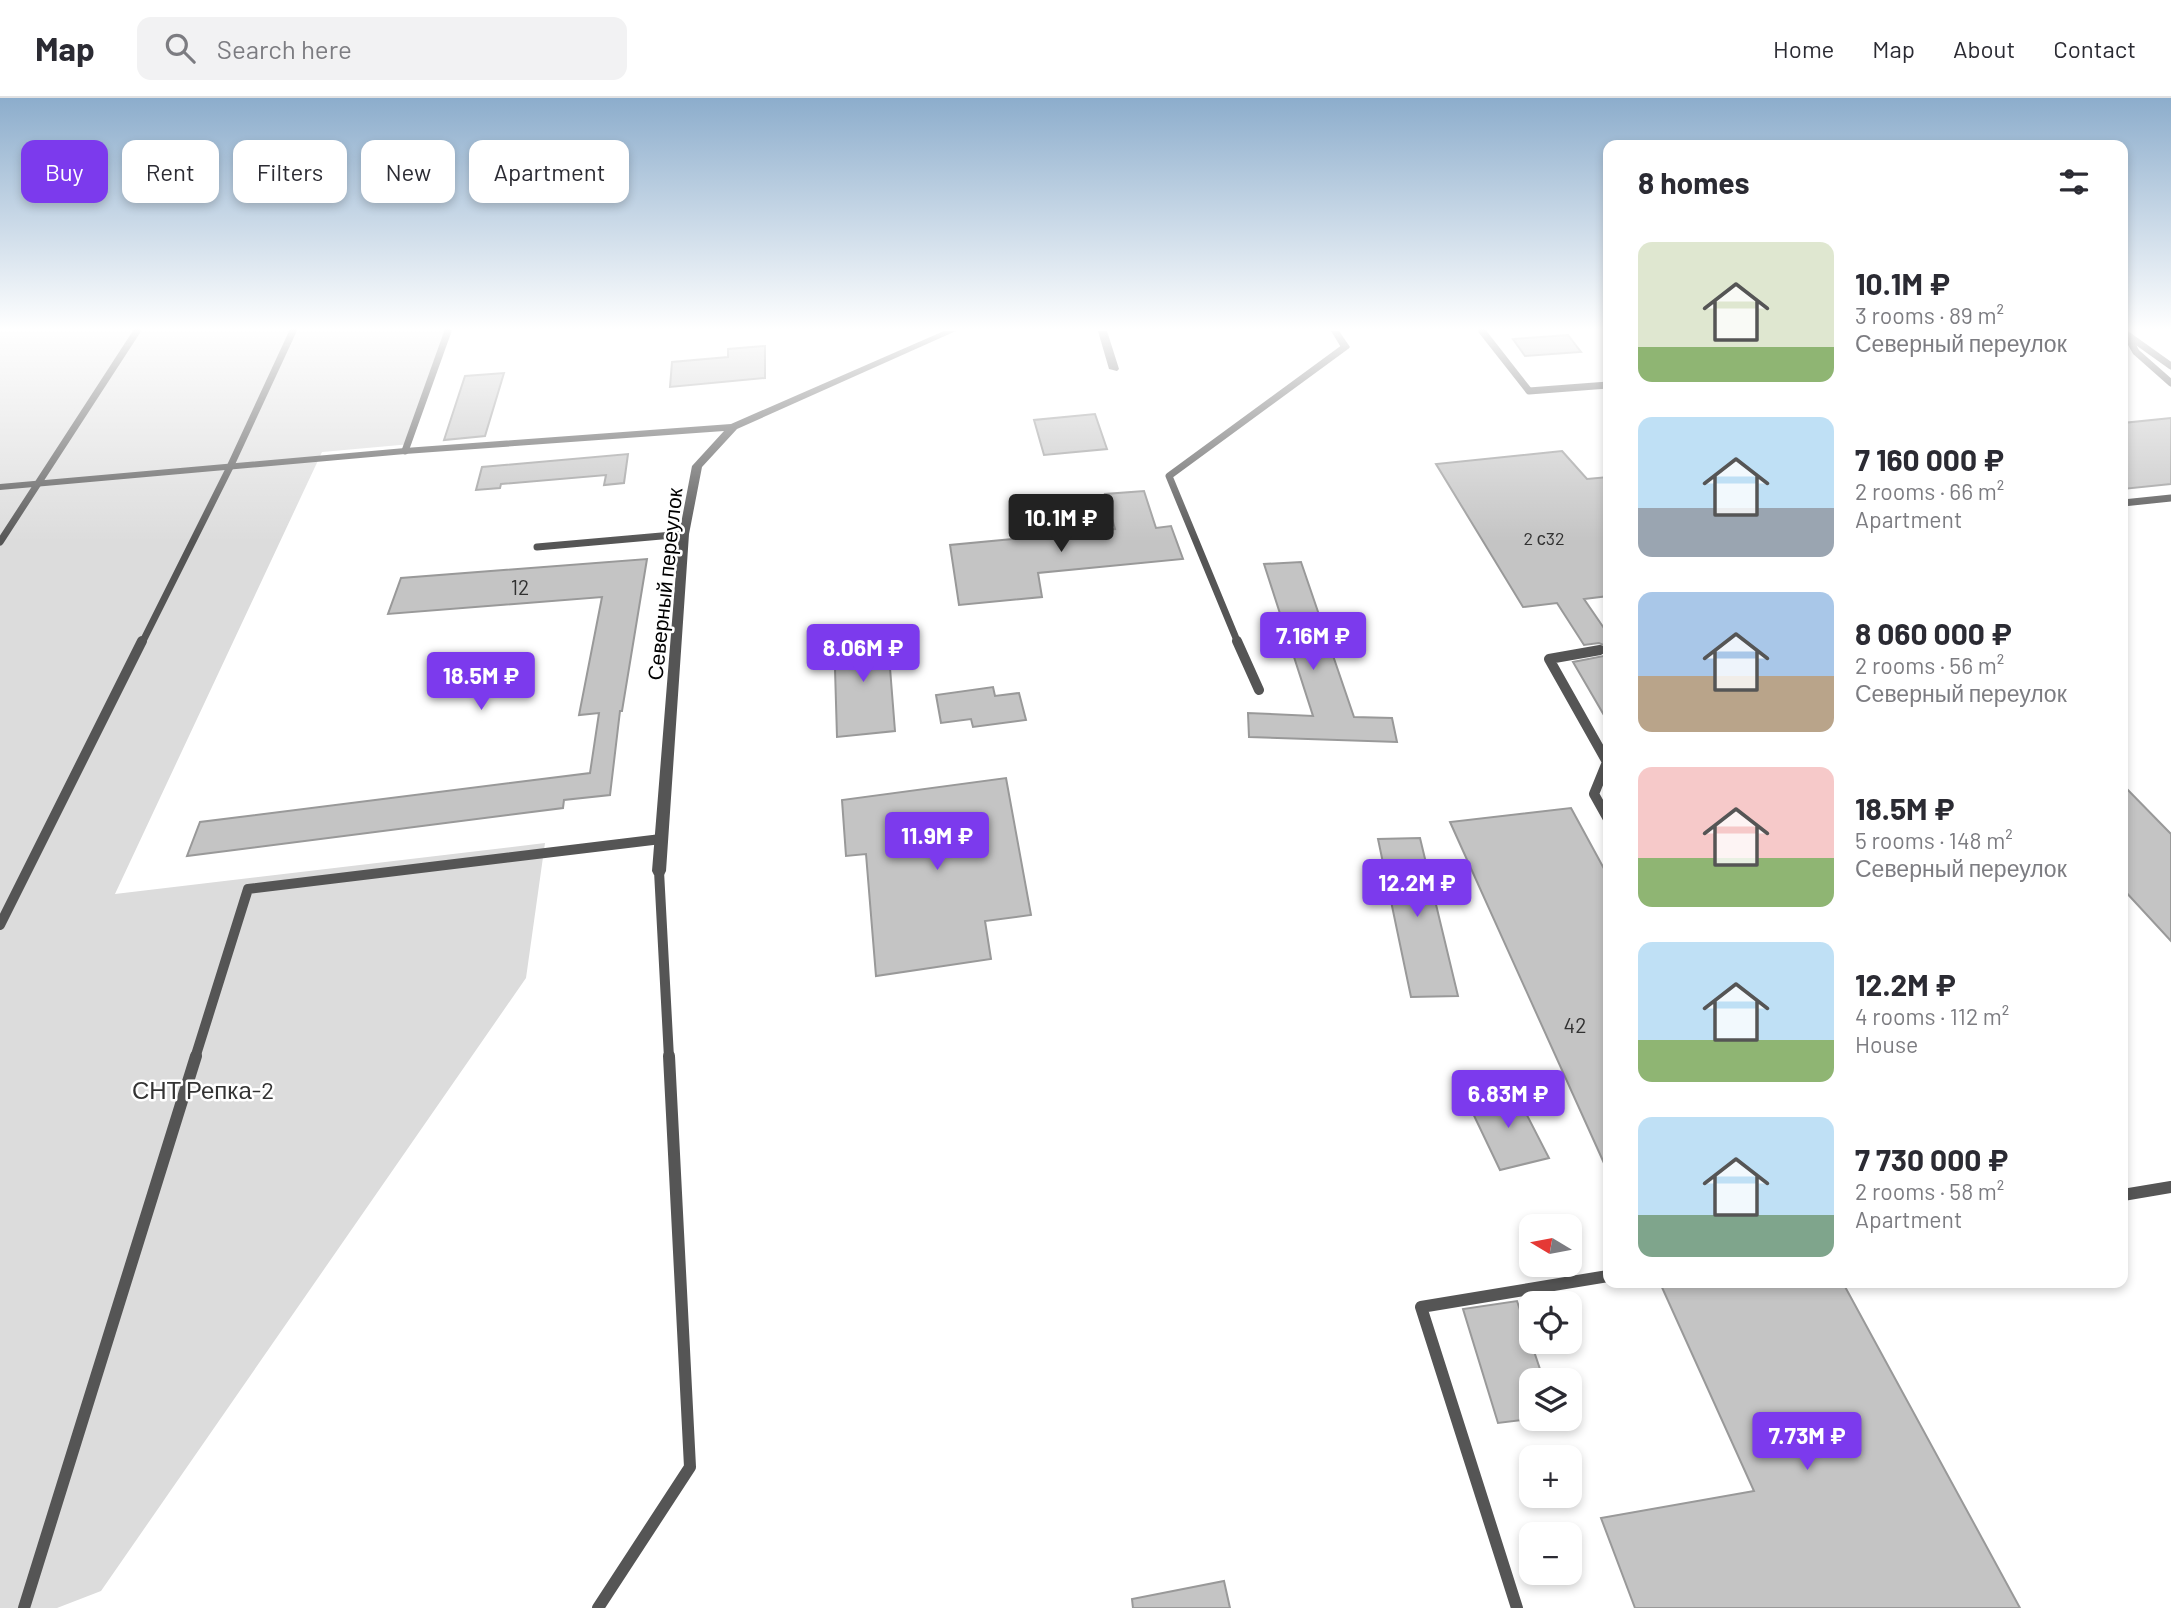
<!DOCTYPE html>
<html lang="en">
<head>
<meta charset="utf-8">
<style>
	body { margin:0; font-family:Barlow,sans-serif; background:#f2f2f3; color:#2b2b33; height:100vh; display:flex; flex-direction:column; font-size:26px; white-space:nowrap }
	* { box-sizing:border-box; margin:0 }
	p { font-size:23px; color:#7c7c81 }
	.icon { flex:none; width:38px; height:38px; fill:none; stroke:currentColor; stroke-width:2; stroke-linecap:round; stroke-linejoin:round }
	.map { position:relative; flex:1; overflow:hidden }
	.panel { position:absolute; left:1603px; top:42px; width:525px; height:1148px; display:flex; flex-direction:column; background:#fff; border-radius:14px; box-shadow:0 4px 10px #0003 }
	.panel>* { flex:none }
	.guide { position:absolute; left:21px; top:42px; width:665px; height:63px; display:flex; gap:14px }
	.needle { width:46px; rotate:280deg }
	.tools { position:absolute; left:1519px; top:1116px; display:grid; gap:14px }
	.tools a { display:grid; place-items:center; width:63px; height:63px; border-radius:14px; background:#fff; box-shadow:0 4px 10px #0003; font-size:35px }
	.price { position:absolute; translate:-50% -60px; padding:0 16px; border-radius:7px; background:#7c3aed; color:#fff; font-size:23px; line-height:46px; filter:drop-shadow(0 2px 4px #0008) }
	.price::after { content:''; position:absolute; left:50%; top:42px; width:21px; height:16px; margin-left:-10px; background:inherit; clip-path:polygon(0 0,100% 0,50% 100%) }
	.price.on { background:#222; color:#fff }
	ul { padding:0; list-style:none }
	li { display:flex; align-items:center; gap:21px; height:175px; padding:0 35px }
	li span { display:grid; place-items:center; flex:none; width:196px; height:140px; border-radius:14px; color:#555 }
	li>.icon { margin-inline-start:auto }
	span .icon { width:84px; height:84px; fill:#fffc; stroke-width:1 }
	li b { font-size:30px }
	h2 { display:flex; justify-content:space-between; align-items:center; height:84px; padding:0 35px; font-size:30px }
	.tag { padding:0 24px; border-radius:14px; background:#fff; box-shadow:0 4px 10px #0003; font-size:24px; line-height:63px }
	.tag.on { background:#7c3aed; color:#fff }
	header { display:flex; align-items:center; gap:42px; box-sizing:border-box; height:98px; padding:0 35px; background:#fff; border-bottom:2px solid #e1e1e2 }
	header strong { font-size:33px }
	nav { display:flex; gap:38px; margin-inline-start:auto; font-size:24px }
	.search { width:490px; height:63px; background:#f2f2f3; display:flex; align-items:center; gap:18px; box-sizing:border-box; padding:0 24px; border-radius:14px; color:#7c7c81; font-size:26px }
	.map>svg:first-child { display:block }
	.green { fill:#dcdcdc }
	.building { fill:#c4c4c4; stroke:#999; stroke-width:2 }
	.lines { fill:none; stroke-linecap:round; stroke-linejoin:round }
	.lane-far2 { stroke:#555; stroke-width:7 }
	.lane-far1 { stroke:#555; stroke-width:10 }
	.lane { stroke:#555; stroke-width:12 }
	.street { fill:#555; fill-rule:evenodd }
	.labels { text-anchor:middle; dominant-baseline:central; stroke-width:5; stroke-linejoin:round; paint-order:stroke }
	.far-number-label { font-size:18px; fill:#313131 }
	.far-street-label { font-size:21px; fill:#000; stroke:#fff }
	.number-label { font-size:21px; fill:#313131 }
	.park-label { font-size:24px; fill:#333; stroke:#fff }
</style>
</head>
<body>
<header>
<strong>Map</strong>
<div class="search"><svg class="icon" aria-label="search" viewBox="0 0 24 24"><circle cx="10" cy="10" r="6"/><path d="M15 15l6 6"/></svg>Search here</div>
<nav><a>Home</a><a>Map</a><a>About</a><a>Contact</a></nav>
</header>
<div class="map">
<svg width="2171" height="1510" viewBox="0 0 2171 1510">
	<rect width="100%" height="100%" fill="#fff"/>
	<path class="green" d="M 0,233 L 450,233 L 411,346 L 322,354 L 115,796 L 545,745 L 526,880 L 101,1493 L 57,1510 L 0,1510 Z"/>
	<path class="building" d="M 1568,237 L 1581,254 L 1525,258 L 1513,241 Z
		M 765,248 L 765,280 L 670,289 L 672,264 L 728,259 L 728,251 Z
		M 504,275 L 485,338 L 444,342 L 465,278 Z
		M 1095,316 L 1107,351 L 1044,357 L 1034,322 Z
		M 2171,320 L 2171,386 L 2123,391 L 2123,325 Z
		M 1562,353 L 1587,381 L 1608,379 L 1608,498 L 1584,501 L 1608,536 L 1608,624 L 1573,564 L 1604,558 L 1606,548 L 1599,545 L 1584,547 L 1557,505 L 1523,509 L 1436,366 Z
		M 628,356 L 624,385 L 604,387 L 606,377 L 501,386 L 500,390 L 476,392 L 482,369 Z
		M 1144,393 L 1156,430 L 1171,428 L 1183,461 L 1038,475 L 1042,499 L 959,507 L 950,447 L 1115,431 L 1105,396 Z
		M 647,461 L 622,613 L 620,613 L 610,697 L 564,702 L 563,710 L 187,758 L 200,724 L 590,675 L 599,615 L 579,617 L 602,499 L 388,516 L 401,480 Z
		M 1301,464 L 1354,619 L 1392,620 L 1397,644 L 1249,639 L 1248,615 L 1313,618 L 1264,466 Z
		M 887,532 L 895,633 L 837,639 L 834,537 Z
		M 993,589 L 995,598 L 1019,595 L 1026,622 L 973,629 L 971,621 L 941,625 L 936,597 Z
		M 1006,680 L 1031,817 L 985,823 L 991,861 L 876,878 L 866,756 L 846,758 L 842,702 Z
		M 2123,687 L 2171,736 L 2171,843 L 2123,791 Z
		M 1571,710 L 1608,778 L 1608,1074 L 1450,724 Z
		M 1420,740 L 1458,898 L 1411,899 L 1378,741 Z
		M 1514,992 L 1549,1060 L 1500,1072 L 1467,1003 Z
		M 1660,1185 L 1843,1185 L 2020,1510 L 1635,1510 L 1601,1420 L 1754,1393 Z
		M 1517,1203 L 1544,1283 L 1531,1283 L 1531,1321 L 1498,1325 L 1463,1211 Z
		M 1224,1483 L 1230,1510 L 1133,1510 L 1132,1501 Z"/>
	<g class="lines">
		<path class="lane-far2" d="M 1482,233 L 1529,293 L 1608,287
			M 2126,236 L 2136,254 L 2171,285
			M 2129,238 L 2171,268
			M 405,353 L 448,233
			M 2123,405 L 2171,400
			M 0,444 L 137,233
			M 537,449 L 684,436
			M 142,545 L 230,369 L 293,233
			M 1238,545 L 1169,378 L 1345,249"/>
		<path class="lane-far1" d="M 1237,543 L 1259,592
			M 1600,552 L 1549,561 L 1607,664 L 1594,696 L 1608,721
			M 659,773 L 669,960
			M 0,827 L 142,543
			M 195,960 L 248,791 L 661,741"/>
		<path class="lane" d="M 2123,1097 L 2171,1089
			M 24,1510 L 196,958
			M 598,1510 L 690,1369 L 669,958
			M 1517,1510 L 1421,1209 L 1608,1178"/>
		<path class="street" d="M 944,233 L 956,233 L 737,331 L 702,369 L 689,436 L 666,773 L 664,777 L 654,777 L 652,773 L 679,436 L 692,368 L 724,333 L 405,356 L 0,392 L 0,386 L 405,350 L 731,326 Z
			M 1098,233 L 1107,233 L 1119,271 L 1117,273 L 1109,271 Z
			M 1331,233 L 1339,233 L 1350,249 L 1348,251 L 1342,251 Z"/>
	</g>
	<linearGradient id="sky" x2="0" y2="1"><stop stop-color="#8cadcc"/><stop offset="0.52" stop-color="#fff"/><stop offset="1" stop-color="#fff" stop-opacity="0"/></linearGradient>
	<rect width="2171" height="444" fill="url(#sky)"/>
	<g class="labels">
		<g class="far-number-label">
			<text x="1544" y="440">2 с32</text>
		</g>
		<g class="far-street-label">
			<text transform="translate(664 486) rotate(-84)">Северный переулок</text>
		</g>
		<g class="number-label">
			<text x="520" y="488">12</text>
			<text x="1575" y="926">42</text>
		</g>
		<g class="park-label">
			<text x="203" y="991">СНТ Репка-2</text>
		</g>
	</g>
</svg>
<div class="tools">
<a><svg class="needle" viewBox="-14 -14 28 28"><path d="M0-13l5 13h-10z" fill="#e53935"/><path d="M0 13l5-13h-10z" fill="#7c7c81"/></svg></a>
<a><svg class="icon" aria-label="locate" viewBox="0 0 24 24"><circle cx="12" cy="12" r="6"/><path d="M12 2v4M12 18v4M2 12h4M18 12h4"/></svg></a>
<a><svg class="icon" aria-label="layers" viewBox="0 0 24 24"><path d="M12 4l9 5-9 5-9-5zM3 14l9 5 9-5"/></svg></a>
<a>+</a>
<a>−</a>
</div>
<b class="price on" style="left:1061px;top:456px">10.1M ₽</b>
<b class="price" style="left:1313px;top:574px">7.16M ₽</b>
<b class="price" style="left:863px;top:586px">8.06M ₽</b>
<b class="price" style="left:481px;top:614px">18.5M ₽</b>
<b class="price" style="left:937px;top:774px">11.9M ₽</b>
<b class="price" style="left:1417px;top:821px">12.2M ₽</b>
<b class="price" style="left:1508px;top:1032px">6.83M ₽</b>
<b class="price" style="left:1807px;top:1374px">7.73M ₽</b>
<div class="guide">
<a class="tag on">Buy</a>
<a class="tag">Rent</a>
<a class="tag">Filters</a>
<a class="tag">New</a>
<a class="tag">Apartment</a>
</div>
<section class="panel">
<h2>8 homes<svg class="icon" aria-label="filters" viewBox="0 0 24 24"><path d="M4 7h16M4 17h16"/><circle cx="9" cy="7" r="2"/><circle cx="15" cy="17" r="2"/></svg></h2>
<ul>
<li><span style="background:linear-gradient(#dfe7d0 75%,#8fb573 0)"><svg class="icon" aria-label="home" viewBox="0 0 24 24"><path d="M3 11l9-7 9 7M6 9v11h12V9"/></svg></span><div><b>10.1M ₽</b><p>3 rooms · 89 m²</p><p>Северный переулок</p></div></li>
<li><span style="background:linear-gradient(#bfe0f5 65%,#9aa5b1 0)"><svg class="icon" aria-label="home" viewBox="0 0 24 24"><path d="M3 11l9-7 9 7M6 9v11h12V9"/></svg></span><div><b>7 160 000 ₽</b><p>2 rooms · 66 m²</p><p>Apartment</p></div></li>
<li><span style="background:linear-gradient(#a9c7e8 60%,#b9a48a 0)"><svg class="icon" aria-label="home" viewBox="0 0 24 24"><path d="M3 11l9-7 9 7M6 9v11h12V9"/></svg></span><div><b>8 060 000 ₽</b><p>2 rooms · 56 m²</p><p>Северный переулок</p></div></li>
<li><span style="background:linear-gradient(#f6c9c9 65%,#8fb573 0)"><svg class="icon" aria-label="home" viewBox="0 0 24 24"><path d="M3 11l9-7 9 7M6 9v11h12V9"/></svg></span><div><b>18.5M ₽</b><p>5 rooms · 148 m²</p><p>Северный переулок</p></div></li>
<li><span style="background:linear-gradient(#bfe0f5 70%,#8fb573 0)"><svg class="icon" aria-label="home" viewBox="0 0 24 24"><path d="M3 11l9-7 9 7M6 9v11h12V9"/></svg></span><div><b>12.2M ₽</b><p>4 rooms · 112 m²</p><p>House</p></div></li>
<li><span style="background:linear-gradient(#bfe0f5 70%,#7fa58c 0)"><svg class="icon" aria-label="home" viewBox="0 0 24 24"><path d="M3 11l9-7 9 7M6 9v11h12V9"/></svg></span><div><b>7 730 000 ₽</b><p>2 rooms · 58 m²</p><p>Apartment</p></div></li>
</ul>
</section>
</div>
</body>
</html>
